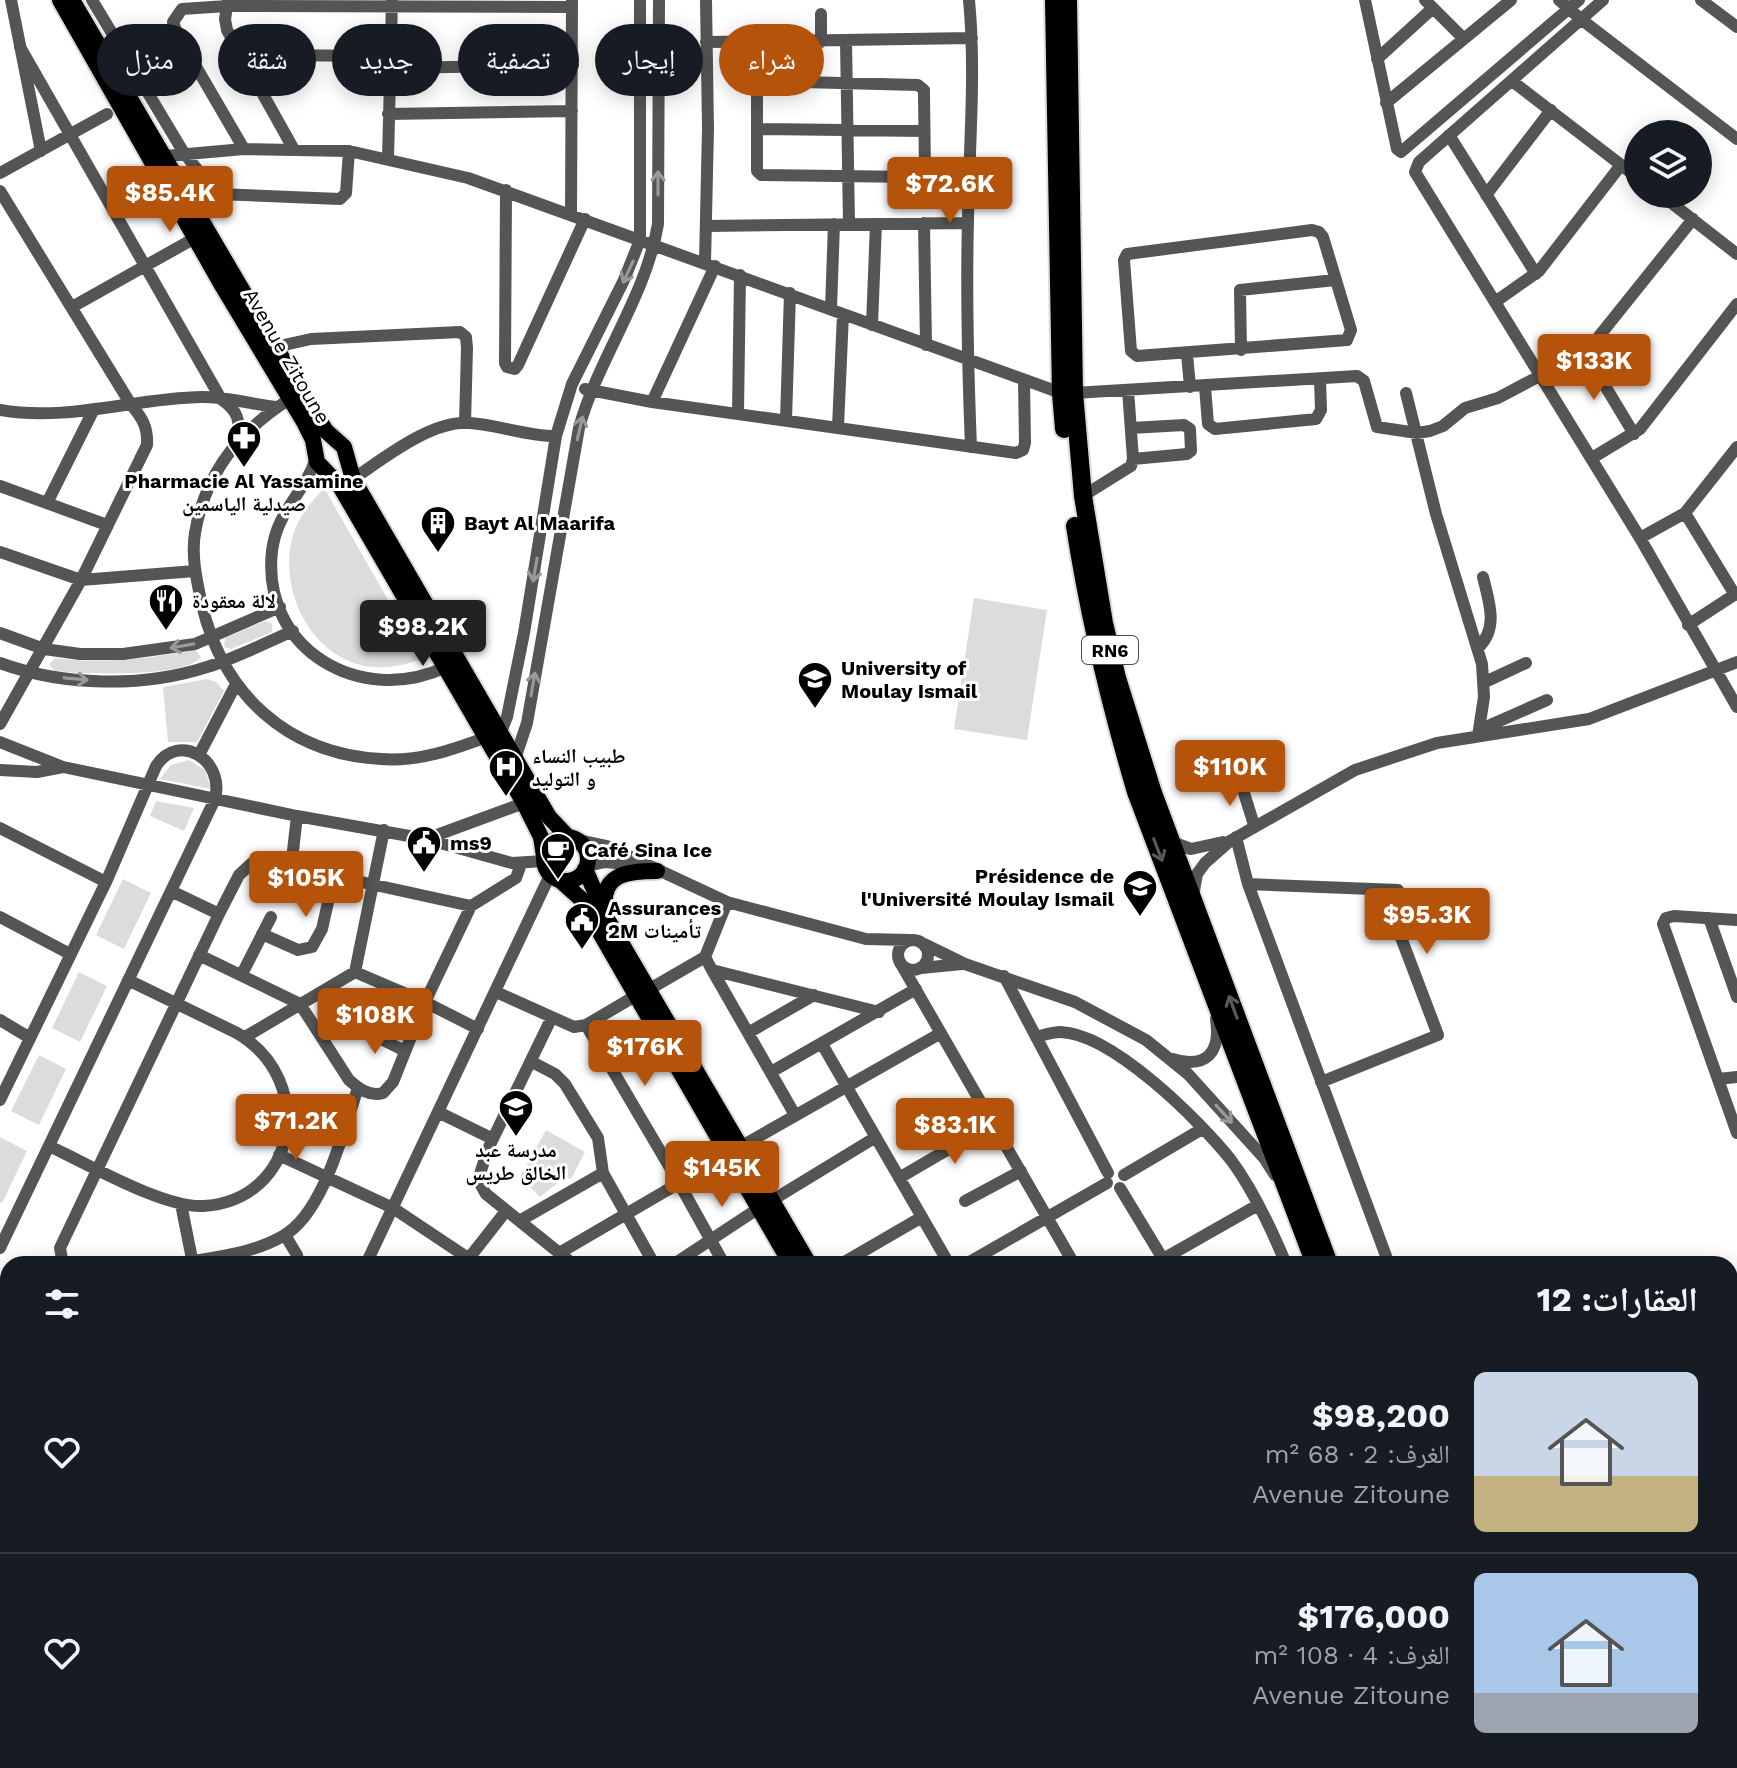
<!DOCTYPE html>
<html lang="ar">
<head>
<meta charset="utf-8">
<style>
	body { margin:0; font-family:"Work Sans","Noto Naskh Arabic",sans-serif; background:#242831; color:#f1f3f6; direction:rtl; height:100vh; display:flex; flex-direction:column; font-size:30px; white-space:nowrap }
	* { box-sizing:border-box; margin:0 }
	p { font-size:26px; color:#9ea1a6 }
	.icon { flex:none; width:44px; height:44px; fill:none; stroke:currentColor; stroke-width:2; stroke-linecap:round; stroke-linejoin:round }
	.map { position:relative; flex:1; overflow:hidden; direction:ltr }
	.drawer { position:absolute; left:0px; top:1256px; width:1738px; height:512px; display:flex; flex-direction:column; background:#171b24; border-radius:24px 24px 0 0; box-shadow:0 4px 20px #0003; direction:rtl }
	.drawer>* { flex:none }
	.top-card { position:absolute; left:24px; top:24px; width:800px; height:72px; direction:rtl; display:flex; gap:16px }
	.controls { position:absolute; left:1624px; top:120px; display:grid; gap:16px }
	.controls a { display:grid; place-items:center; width:88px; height:88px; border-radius:50%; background:#171b24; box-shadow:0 4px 20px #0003; font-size:40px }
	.price { position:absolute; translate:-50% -68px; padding:0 18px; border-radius:8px; background:#b45309; color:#fff; font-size:26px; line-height:52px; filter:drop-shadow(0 2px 4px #0008) }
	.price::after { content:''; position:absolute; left:50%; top:48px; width:24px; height:18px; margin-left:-12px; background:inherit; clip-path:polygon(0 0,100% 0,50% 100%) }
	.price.selected { background:#222; color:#fff }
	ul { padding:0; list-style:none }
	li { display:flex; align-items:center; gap:24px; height:200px; padding:0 40px }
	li+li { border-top:2px solid #363941 }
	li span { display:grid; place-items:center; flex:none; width:224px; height:160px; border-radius:12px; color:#555 }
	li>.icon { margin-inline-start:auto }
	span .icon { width:96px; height:96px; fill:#fffc; stroke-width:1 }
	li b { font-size:34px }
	h2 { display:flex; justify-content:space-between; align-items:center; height:96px; padding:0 40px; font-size:34px }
	.chip { padding:0 28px; border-radius:36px; background:#171b24; box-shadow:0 4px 20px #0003; font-size:28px; line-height:72px }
	.chip.selected { background:#b45309; color:#fff }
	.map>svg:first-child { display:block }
	.green { fill:#dcdcdc }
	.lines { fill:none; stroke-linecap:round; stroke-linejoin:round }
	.major-casing { stroke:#dbdbdb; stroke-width:20 }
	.highway-casing { stroke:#dbdbdb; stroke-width:22 }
	.minor { stroke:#555; stroke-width:12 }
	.major { stroke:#000; stroke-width:16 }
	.highway { stroke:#000; stroke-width:18 }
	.oneway { stroke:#999 }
	.oneway2 { stroke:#595959 }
	.labels { text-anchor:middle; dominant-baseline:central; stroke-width:6; stroke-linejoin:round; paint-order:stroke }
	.shield { fill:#fff; stroke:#4c4c4c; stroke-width:2 }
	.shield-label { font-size:18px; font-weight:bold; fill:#000 }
	.street-label { font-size:20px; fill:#000; stroke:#fff }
	.poi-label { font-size:20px; font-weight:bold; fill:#000; stroke:#fff; text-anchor:start }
</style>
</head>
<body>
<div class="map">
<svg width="1737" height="1768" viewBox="0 0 1737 1768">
	<rect width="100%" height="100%" fill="#fff"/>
	<path class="green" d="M 324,488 L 422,659 C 406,665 390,668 373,667 C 312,661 277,590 293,535 C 298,517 312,501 324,488 Z
		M 974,598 L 1047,610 L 1027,740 L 954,729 Z
		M 265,621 L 272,623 L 272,632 L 231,649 L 224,647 L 225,638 Z
		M 195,650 L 201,657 C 187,678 81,674 55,671 L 49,664 L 55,658 C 103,664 148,659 195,650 Z
		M 207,679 L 216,682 L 224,691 L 197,742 L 168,742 L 163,687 Z
		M 189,760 L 205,770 L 211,789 L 160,779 L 171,765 Z
		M 156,801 L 194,808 L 184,831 L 150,816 Z
		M 123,879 L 151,893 L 124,949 L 96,935 Z
		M 79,972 L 107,986 L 80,1042 L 52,1028 Z
		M 39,1055 L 66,1069 L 39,1125 L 11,1111 Z
		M 546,1130 L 585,1152 L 571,1179 L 565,1177 L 540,1197 L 520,1177 Z
		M 0,1137 L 27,1151 L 2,1203 L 0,1202 Z
		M 0,1309 L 8,1317 L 8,1406 L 0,1399 Z
		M 8,1571 L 8,1721 L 0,1718 L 0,1621 L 3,1614 L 0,1612 L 0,1590 Z
		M 974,1760 L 1020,1760 L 1021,1762 L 1009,1768 L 977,1768 Z
		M 1414,1760 L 1474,1760 L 1477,1768 L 1398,1768 Z"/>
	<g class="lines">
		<defs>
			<path id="major" d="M 60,0 L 223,287 L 304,422 L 313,440 L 317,462 L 340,486 L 524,803 L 541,837 L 544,856
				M 75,5 L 312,409 L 326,431 L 344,447 L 353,479 L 549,817 L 568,837
				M544 859a22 22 0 1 1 44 0a22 22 0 1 1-44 0Z
				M 585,869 L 606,917 L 809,1264
				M 561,881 L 580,898 L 791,1264
				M 605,911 C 600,873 628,871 657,871
				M 72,1768 L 92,1760
				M 119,1768 L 164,1760"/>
			<path id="highway" d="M 1054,0 L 1061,393 L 1064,429
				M 1068,0 L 1074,393 L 1083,496 L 1104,623 L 1117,678 L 1153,793 L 1329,1264
				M 1075,526 C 1089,617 1110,704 1136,792 L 1315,1264
				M 1501,1760 L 1504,1768"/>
		</defs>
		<use href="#major" class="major-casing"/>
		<use href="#highway" class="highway-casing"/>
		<path class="minor" d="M 11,0 L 41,151
			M 92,0 L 184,153 L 217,194 L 340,199 L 346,193 L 349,151
			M 228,0 L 225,19 L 227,30 L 293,148
			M 969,0 C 976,73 969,147 968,220 C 966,296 968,372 971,447
			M 1365,0 L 1397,149 L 1401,152 L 1579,0
			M 1425,0 L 1464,39
			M 1559,0 L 1582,20 L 1737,139
			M 1603,0 L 1419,162 L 1415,172 L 1640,538 L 1737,707
			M 1701,0 L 1737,27
			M 846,41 L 849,224
			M 706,42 L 972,38
			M 821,42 L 821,14
			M 20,47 L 221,399 C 237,410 242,421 236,439
			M 241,55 L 390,56
			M 1377,59 L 1433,8
			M 390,68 L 573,65
			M 763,81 L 918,85 L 924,90 L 924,95 L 925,171 L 914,177 L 761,175 L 757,171 L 757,86 Z
			M 1512,81 L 1638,178
			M 1386,103 L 1511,0
			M 388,114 L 572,111
			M 757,129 L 924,131
			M 1449,135 L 1536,274
			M 244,149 L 177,34 L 173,22 L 182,9 L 227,6 L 572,7
			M 165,156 L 244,149 L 349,151 L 468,178 L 1061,393
			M 388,158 L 392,1
			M 0,173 L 107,114
			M 506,190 L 505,363 L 507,367 L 515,369 L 518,365 L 585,219
			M 0,191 L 130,403 C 142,418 148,426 147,445 L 81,580 L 0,724
			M 1660,194 L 1737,254
			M 1486,195 L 1551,110
			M 571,214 L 572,0
			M 924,223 L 926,345
			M 707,226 L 968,223
			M 1312,230 L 1319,232 L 1323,237 L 1351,330 L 1347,340 L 1137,356 L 1131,351 L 1124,260 L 1127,254 Z
			M 705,263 L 708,128 L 706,0
			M 1495,302 L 1539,271 L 1621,165
			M 72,307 L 195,238
			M 831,308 L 834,224
			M 872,325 L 876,224
			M 275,347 L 311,339 L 460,332 L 466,337 L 467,348 L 465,423
			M 1241,350 L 1240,290 L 1335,280
			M 1584,351 L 1634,434
			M 1187,354 L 1190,387
			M 1205,387 L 1208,424 L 1215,429 L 1316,419 L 1321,410 L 1320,379
			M 585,389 L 652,402 L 1016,453 L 1023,450 L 1025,443 L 1024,381
			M 1074,393 L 1357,376 L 1364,381 L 1377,427 L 1417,433 L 1430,431 L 1443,426 L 1465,408 L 1498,398 L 1577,356 L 1596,340 L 1693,219
			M 1406,393 L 1436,514 L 1482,664 L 1484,697 L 1478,736
			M 290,399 C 240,430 205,473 195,533 C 191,556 197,582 202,605 C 223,694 287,754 381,759 C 418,762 452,750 487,737
			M 652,402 L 715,266
			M 0,410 C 68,422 134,398 202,397 C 227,397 252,404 276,407
			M 738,412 L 740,275
			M 786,420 L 790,293
			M 838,427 L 843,314
			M 1131,428 L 1184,425 L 1190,429 L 1191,451 L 1187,454 L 1133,459
			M 316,458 C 305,493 277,510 272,551 C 261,650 361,707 446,667
			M 1592,458 L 1640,429 L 1737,304
			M 353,479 C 383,459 431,420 470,423 C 499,425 526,436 556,436
			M 0,486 L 107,525
			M 1083,496 L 1131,466 L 1133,459 L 1128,390
			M 47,503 L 93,411
			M 1685,513 L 1735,595
			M 1640,538 L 1685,513 L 1737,447
			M 0,552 L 81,580 L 195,571
			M 1688,625 L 1737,593
			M 0,633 L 44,649 L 80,654 L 123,654 L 195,644 L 280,607
			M 1478,648 C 1499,628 1489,602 1483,577
			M 0,663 C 63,686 142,688 207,667 C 236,658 265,643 293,631
			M 1485,682 L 1526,663
			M 1479,730 L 1547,700
			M 500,734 L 507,717 L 524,633 L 556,436 L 572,384 L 624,280 L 640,240 L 640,0
			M 0,742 L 63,767 L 297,816 L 426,839 L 512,863 L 544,861
			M 199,755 L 236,684
			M 515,759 L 527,723 L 579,428 C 598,358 646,297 658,224 L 659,0
			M 0,770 L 37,772 L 63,767
			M 1240,780 L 1254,825
			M 0,828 L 106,882
			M 1236,837 L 1248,884 L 1389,1264
			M 426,839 L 524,803
			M 574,839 L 607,846 L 727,902 L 866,939 L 909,940
			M 1172,842 L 1191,849 L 1223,842
			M 587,866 L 605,862 L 638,865
			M 291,868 L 297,816
			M 1248,884 L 1398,890
			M 171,891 L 219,914
			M 1193,896 L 1197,874 L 1205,863 L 1230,841 L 1355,770 L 1437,743 L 1589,719 L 1737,662
			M 0,917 L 70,954
			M 1709,918 L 1737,997
			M 1737,920 L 1674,916 L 1666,918 L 1663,924 L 1737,1133
			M 262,934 L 298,950 L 312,947 L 322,929 L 334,876
			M898 955a15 15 0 1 1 30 0a15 15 0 1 1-30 0Z
			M 924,944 L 965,964 L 1075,1002 L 1146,1040 L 1188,1074 L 1264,1158 L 1275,1175
			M 199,955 L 300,1004 L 349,1080 C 358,1088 369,1097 383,1093 L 393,1082 L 425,1002 L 471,906 L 516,878 L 521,864
			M 705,957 L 712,970 L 879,1012
			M 901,964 L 1074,1264
			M 921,968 L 962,964
			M 712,970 L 795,1115
			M 355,972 L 425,1002 L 478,1029
			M 242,974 L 271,917
			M 1004,976 L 1108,1173
			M 648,990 L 705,957 L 727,902
			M 496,992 L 574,1027 L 586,1025 L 679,1183 L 724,1264
			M 552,1017 L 488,1149 L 478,1180 L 486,1194 L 573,1264
			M 0,1020 L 30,1038
			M 586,1025 L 637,995
			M 361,1029 L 405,1051
			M 748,1033 L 814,995
			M 245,1037 L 355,972 L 384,830
			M 1036,1037 C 1044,1035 1053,1032 1060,1032 C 1112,1033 1200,1121 1231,1160 C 1254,1191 1271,1228 1286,1264
			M 822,1044 L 949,1264
			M 1173,1059 C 1207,1069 1221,1052 1216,1019
			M 532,1062 L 555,1074 L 565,1084 L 598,1138 L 603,1173 L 654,1264
			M 771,1072 L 916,989
			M 1718,1079 L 1737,1077
			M 1321,1082 L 1438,1035 L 1383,890
			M 0,1100 L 106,882 L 156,766 C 179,731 225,760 215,799 L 0,1248
			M 438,1112 L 493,1139
			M 49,1146 C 88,1164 163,1208 203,1206 C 297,1201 318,1081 237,1033 L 128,980
			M 740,1147 L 941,1033
			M 279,1155 L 393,1208 L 477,1264
			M 1124,1175 L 1202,1129
			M 899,1178 L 993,1123
			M 1120,1188 L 1166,1264
			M 771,1201 L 876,1137
			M 965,1201 L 1021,1171
			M 181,1204 L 193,1264
			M 521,1220 L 603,1173
			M 285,1235 L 297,1255 L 299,1264
			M 561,1252 L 729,1154
			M 1163,1259 L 1258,1205
			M 193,1261 C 224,1256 255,1252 283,1236 C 324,1213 343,1131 358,1088
			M 466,1262 L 506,1211
			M 63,1264 L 60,1248 L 219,914 L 239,875 L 252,863 L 334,876 L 471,906
			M 366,1264 L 550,875
			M 674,1264 L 759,1208
			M 841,1264 L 922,1217
			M 966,1264 L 1107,1183
			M 0,1282 L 8,1291
			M 0,1431 L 5,1419
			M 1730,1468 L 1737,1466
			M 0,1560 L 8,1541
			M 0,1731 L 8,1734
			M 406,1760 L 410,1768
			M 484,1760 L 487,1768
			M 616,1760 L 617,1768
			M 775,1760 L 778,1768
			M 882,1760 L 885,1768
			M 947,1760 L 950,1768
			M 1080,1760 L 1085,1768
			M 1095,1760 L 1100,1768
			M 427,1768 L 467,1760
			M 664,1768 L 716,1763 L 719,1768
			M 841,1768 L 865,1760"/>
		<use href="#major" class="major"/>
		<use href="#highway" class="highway"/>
	</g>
	<defs><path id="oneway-shaft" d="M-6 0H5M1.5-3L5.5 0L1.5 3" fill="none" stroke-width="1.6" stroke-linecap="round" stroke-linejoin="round" transform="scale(2)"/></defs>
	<g class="oneway">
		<use href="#oneway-shaft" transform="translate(658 183) rotate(-90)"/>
		<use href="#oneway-shaft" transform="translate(628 272) rotate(115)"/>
		<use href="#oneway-shaft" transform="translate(580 428) rotate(-77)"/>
		<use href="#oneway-shaft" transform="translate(535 570) rotate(100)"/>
		<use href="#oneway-shaft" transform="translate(182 646) rotate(170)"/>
		<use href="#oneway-shaft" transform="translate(76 679) rotate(5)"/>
		<use href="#oneway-shaft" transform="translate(533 684) rotate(-80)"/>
		<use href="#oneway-shaft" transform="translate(1224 1114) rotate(48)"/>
	</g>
	<g class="oneway2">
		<use href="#oneway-shaft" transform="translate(1158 850) rotate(69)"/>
		<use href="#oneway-shaft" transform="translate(1233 1007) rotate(-110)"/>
	</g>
	<defs>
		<symbol id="pharmacy-pin" viewBox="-11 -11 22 30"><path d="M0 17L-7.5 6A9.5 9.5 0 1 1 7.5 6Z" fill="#000" stroke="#fff"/><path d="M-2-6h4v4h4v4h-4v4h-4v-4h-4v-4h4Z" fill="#fff"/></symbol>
		<symbol id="building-pin" viewBox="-11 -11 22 30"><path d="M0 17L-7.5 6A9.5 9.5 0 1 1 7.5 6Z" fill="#000" stroke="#fff"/><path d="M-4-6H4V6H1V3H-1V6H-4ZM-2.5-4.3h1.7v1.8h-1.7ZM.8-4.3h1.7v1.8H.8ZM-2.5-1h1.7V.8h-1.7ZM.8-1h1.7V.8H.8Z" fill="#fff"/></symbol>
		<symbol id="restaurant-pin" viewBox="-11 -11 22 30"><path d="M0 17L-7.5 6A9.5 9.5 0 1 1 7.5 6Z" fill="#000" stroke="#fff"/><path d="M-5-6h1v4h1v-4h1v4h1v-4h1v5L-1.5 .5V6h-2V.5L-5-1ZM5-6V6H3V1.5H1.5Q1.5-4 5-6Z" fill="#fff"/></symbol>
		<symbol id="university-pin" viewBox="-11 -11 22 30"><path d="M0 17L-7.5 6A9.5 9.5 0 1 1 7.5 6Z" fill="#000" stroke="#fff"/><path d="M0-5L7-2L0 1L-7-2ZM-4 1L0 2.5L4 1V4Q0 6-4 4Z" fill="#fff"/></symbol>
		<symbol id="hospital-pin" viewBox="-11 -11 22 30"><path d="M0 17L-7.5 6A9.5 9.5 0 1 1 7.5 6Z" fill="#000" stroke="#fff"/><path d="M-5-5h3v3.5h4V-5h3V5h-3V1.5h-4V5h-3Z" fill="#fff"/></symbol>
		<symbol id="civic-pin" viewBox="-11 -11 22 30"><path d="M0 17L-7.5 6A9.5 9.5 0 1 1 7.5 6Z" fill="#000" stroke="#fff"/><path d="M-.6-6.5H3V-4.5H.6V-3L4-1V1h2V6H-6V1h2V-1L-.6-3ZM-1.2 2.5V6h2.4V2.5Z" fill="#fff"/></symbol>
		<symbol id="cafe-pin" viewBox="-11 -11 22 30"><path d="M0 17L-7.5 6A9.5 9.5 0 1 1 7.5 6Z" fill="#000" stroke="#fff"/><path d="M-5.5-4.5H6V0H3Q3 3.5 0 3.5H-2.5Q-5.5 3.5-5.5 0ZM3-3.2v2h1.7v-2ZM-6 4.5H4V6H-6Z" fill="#fff"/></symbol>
		<symbol id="school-pin" viewBox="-11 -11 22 30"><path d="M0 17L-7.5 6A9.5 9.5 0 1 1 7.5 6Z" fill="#000" stroke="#fff"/><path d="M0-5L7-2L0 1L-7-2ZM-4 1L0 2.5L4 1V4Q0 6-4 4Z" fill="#fff"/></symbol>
	</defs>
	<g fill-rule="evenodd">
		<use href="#pharmacy-pin" x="224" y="418" width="40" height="54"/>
		<use href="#building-pin" x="418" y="503" width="40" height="54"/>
		<use href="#restaurant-pin" x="146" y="581" width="40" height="54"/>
		<use href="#university-pin" x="795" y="659" width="40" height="54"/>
		<use href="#hospital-pin" x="486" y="747" width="40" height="54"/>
		<use href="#civic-pin" x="404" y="823" width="40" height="54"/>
		<use href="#cafe-pin" x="538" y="830" width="40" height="54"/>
		<use href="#school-pin" x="1120" y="867" width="40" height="54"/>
		<use href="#civic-pin" x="562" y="900" width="40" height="54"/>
		<use href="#school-pin" x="496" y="1087" width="40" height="54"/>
	</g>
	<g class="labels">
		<rect class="shield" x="1082" y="636" width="56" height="28" rx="6"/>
		<g class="shield-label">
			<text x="1110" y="650">RN6</text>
		</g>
		<g class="street-label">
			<text transform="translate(287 356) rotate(60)">Avenue Zitoune</text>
		</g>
		<g class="poi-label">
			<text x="244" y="481" text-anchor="middle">Pharmacie Al Yassamine<tspan x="244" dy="23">صيدلية الياسمين</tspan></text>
			<text x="464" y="523">Bayt Al Maarifa</text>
			<text x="192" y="601">لالة معقودة</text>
			<text x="841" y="668">University of<tspan x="841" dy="23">Moulay Ismail</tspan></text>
			<text x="532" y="756">طبيب النساء<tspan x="532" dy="23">و التوليد</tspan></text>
			<text x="450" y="843">ms9</text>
			<text x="584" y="850">Café Sina Ice</text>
			<text x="1114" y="876" text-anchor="end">Présidence de<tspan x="1114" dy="23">l'Université Moulay Ismail</tspan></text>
			<text x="608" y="908">Assurances<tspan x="608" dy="23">2M تأمينات</tspan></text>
			<text x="516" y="1150" text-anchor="middle">مدرسة عبد<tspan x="516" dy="23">الخالق طريس</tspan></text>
		</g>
	</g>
</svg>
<div class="controls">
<a><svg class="icon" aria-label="layers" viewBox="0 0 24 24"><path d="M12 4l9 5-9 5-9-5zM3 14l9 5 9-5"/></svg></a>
</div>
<b class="price" style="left:950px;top:225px">$72.6K</b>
<b class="price" style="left:170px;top:234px">$85.4K</b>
<b class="price" style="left:1594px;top:402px">$133K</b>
<b class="price selected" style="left:423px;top:668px">$98.2K</b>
<b class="price" style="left:1230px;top:808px">$110K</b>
<b class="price" style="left:306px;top:919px">$105K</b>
<b class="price" style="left:1427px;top:956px">$95.3K</b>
<b class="price" style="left:375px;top:1056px">$108K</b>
<b class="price" style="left:645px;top:1088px">$176K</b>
<b class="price" style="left:296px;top:1162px">$71.2K</b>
<b class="price" style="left:955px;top:1166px">$83.1K</b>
<b class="price" style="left:722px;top:1209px">$145K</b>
<div class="top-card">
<a class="chip selected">شراء</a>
<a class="chip">إيجار</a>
<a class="chip">تصفية</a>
<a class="chip">جديد</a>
<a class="chip">شقة</a>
<a class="chip">منزل</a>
</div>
<section class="drawer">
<h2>العقارات: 12<svg class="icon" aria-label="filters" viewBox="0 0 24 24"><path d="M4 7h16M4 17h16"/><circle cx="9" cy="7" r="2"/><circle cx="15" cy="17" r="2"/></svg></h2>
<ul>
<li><span style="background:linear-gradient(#c9d6e8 65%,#c2b280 0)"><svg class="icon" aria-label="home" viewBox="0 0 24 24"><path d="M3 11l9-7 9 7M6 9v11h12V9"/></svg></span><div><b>$98,200</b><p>الغرف: 2 · 68 m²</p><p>Avenue Zitoune</p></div><svg class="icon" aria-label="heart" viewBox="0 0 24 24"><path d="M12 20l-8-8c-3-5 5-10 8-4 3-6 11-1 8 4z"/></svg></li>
<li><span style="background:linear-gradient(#a9c7e8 75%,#9aa5b1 0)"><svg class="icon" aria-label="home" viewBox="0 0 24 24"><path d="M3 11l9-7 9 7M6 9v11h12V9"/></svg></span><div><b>$176,000</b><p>الغرف: 4 · 108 m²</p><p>Avenue Zitoune</p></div><svg class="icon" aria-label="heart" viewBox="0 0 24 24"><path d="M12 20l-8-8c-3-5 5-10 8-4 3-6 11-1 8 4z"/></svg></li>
</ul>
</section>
</div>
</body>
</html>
